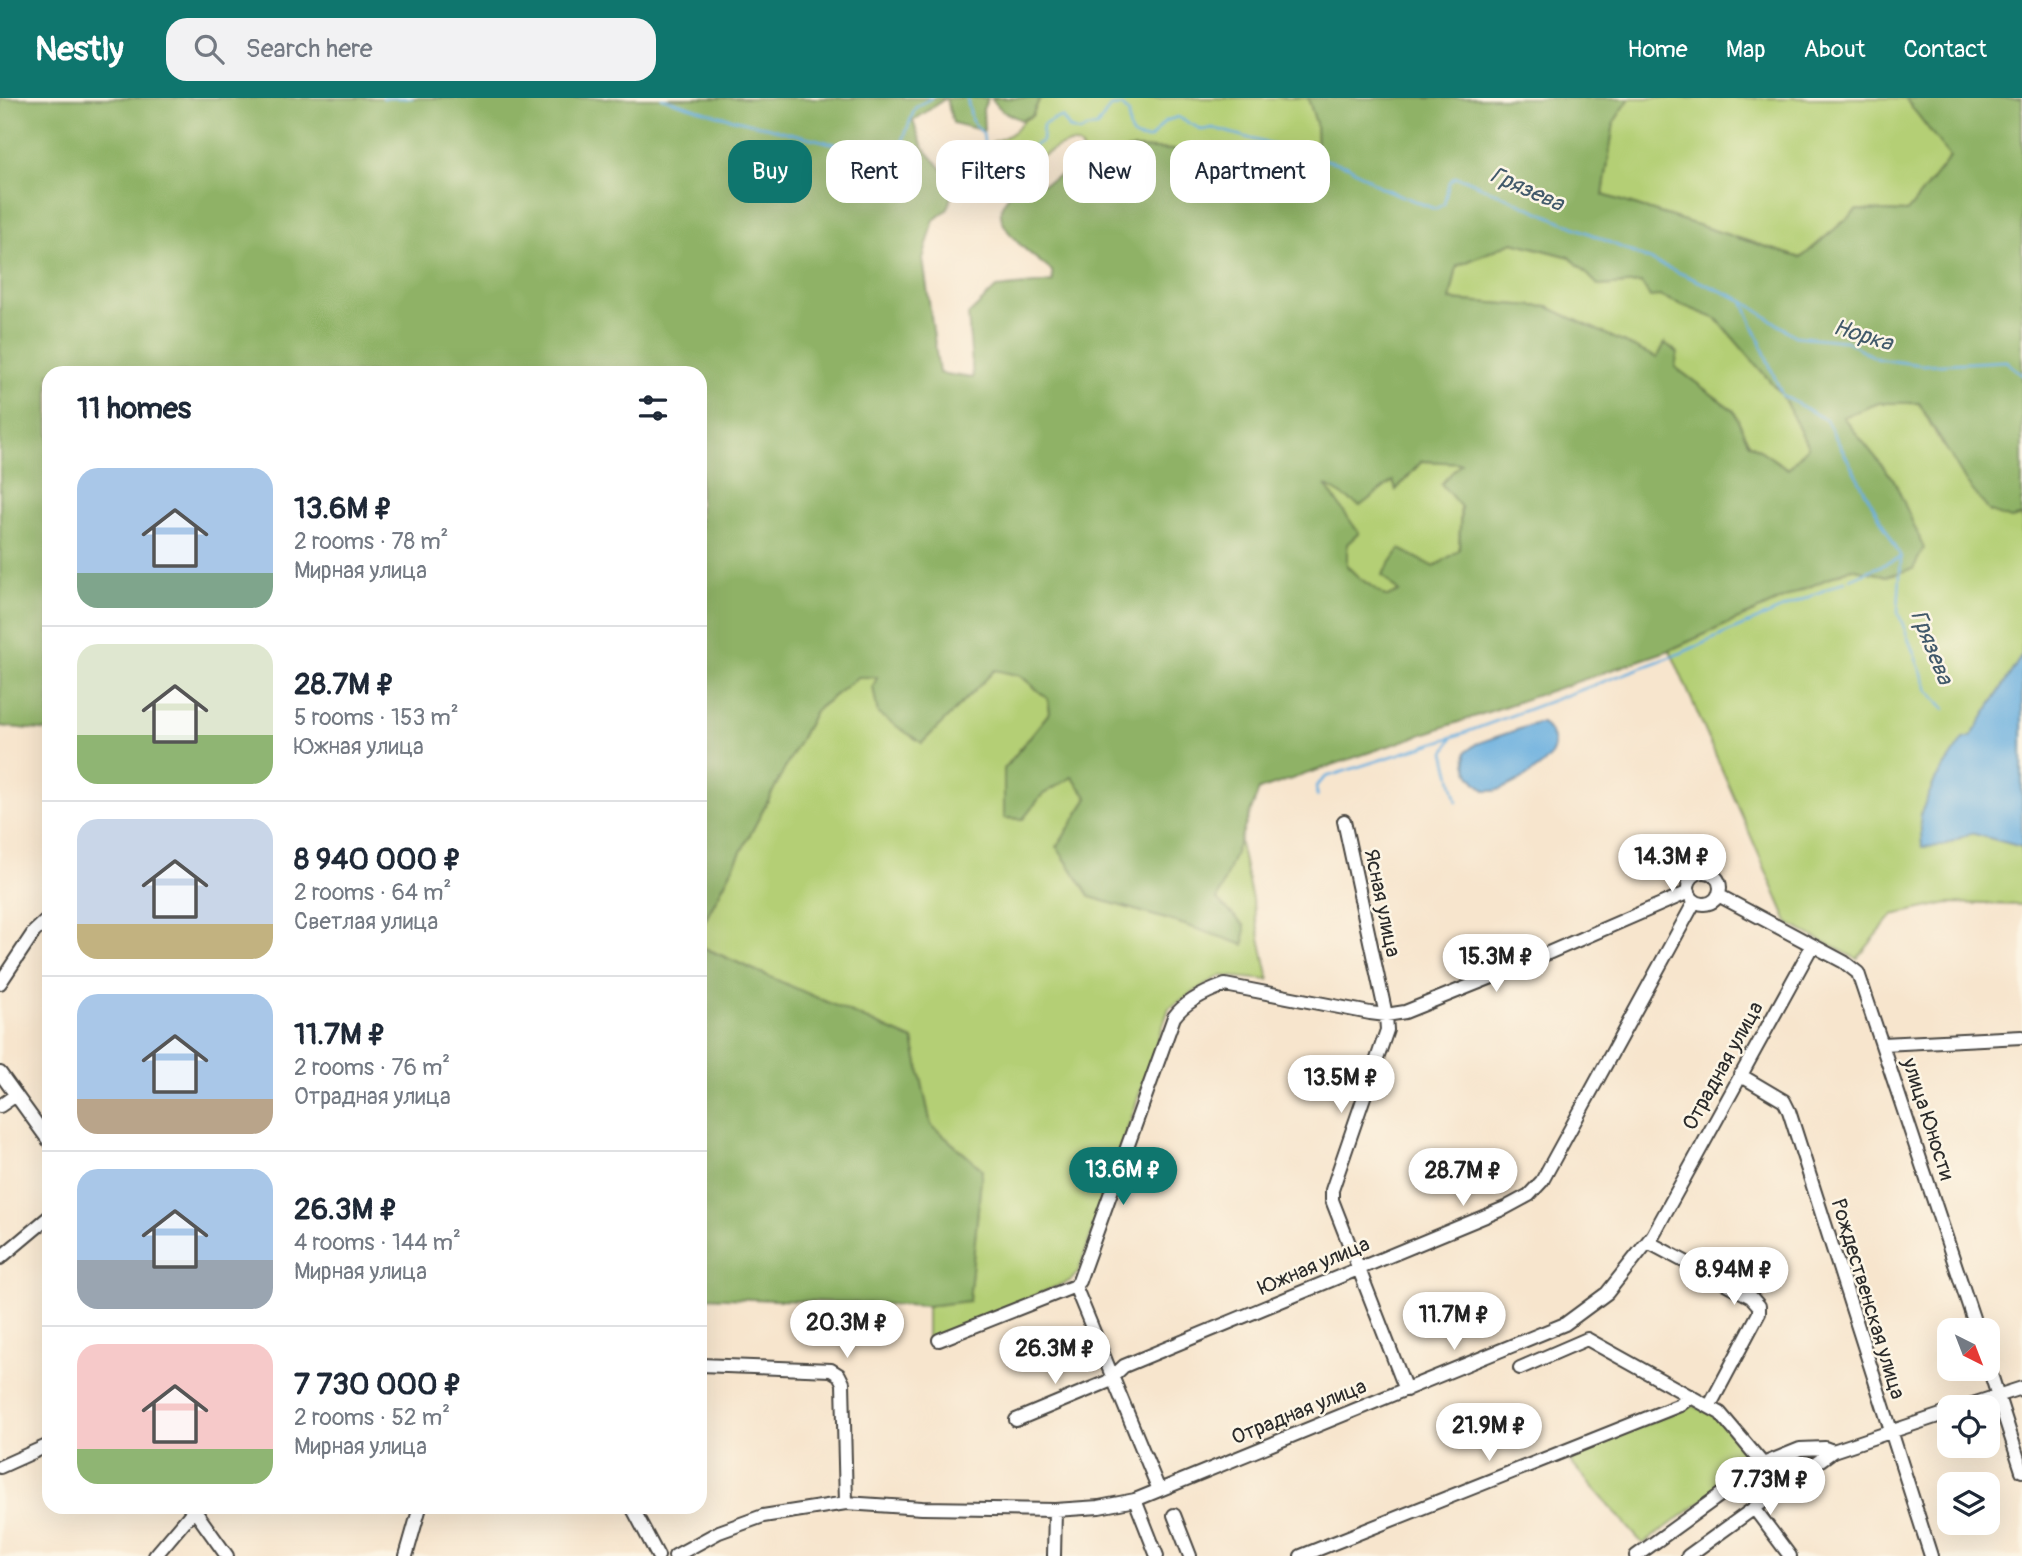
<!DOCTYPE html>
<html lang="en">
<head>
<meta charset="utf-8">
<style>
	body { margin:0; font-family:Pangolin,sans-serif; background:#f2f2f3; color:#1f2937; height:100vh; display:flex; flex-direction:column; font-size:26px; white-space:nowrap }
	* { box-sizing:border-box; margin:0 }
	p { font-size:23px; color:#747a83 }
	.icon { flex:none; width:38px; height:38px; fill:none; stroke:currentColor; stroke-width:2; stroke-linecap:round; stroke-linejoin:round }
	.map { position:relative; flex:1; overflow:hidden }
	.panel { position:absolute; left:42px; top:268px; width:665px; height:1148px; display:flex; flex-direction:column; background:#fff; border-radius:21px; box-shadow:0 7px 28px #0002 }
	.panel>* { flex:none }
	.top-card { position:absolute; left:728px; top:42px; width:665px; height:63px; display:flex; gap:14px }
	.needle { width:46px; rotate:138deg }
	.tools { position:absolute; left:1937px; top:1220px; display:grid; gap:14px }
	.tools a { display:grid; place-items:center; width:63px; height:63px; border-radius:14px; background:#fff; box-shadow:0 7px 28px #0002; font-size:35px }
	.price { position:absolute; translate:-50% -60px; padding:0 16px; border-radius:24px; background:#fff; color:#222; font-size:23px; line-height:46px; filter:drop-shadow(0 2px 4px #0008) }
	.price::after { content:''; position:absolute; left:50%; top:42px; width:21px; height:16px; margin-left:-10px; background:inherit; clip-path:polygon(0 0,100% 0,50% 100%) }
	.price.active { background:#0f766e; color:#fff }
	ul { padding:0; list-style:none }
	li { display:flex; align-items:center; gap:21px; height:175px; padding:0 35px }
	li+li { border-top:2px solid #e0e1e3 }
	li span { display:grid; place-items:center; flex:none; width:196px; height:140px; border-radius:21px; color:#555 }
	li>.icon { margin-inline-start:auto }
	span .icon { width:84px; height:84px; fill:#fffc; stroke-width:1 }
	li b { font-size:30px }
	h2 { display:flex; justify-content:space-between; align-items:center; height:84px; padding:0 35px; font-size:30px }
	.pill { padding:0 24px; border-radius:21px; background:#fff; box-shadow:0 7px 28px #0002; font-size:24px; line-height:63px }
	.pill.active { background:#0f766e; color:#fff }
	header { display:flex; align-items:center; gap:42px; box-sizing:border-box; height:98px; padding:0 35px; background:#0f766e; color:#fff }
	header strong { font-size:33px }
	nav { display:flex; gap:38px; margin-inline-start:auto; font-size:24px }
	.search { width:490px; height:63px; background:#f2f2f3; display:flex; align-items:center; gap:18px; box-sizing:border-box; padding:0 24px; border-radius:21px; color:#747a83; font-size:26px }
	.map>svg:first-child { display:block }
	.green { fill:#b4cf75; stroke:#707d50; stroke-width:2 }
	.forest { fill:#8fb266; stroke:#5d6e48; stroke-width:2; fill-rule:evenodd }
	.water { fill:#69afdf; stroke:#4a6d85; stroke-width:2 }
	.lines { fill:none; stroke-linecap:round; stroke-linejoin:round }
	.stream { stroke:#69afdf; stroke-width:2.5 }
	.minor-casing { stroke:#4a4743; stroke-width:16 }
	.minor { stroke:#fff; stroke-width:12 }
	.labels { text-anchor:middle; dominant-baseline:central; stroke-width:5; stroke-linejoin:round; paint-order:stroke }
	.street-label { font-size:21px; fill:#2b2b2b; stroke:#fcf5e5 }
	.water-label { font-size:23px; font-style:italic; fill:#41596a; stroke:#fcf5e5 }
</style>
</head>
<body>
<header>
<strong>Nestly</strong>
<div class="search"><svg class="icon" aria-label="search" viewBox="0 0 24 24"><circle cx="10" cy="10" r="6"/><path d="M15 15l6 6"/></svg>Search here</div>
<nav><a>Home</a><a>Map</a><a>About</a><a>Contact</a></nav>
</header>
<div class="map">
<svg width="2022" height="1458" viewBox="0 0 2022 1458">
	<rect width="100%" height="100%" fill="#fcf5e5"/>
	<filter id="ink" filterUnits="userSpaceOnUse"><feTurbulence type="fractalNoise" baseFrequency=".0143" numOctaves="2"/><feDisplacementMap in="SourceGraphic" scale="14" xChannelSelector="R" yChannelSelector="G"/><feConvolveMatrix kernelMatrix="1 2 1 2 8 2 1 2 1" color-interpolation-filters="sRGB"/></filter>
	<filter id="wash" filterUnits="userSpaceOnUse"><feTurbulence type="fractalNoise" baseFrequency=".00686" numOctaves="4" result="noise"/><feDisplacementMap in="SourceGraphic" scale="28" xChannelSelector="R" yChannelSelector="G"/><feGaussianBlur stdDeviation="1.57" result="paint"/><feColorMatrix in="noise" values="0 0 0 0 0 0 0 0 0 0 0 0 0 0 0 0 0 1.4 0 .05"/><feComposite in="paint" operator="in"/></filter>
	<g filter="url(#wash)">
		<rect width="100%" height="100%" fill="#f7e5cd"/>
		<path class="green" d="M 1040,0 L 1308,0 L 1316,25 L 1317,55 L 1269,57 L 1135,50 L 1086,64 C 1084,58 1084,52 1079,48 C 1067,39 1038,61 1028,69 L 1012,65 L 978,64 L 975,56 C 985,43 997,45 1010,36 C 1022,29 1017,24 1032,18 Z
			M 1630,0 L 1905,0 L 1950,59 L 1907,114 L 1857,112 L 1801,160 L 1603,97 L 1614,24 Z
			M 1513,144 L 1570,159 L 1600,188 L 1642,185 L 1660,198 L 1717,221 L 1782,297 L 1809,349 L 1788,371 L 1748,344 L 1734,313 L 1675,269 L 1665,245 L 1658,261 L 1548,209 L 1450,202 L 1457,168 Z
			M 1879,305 L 1919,305 L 1941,345 L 2011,421 L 2022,418 L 2022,557 L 1971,639 L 1922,748 L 1942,748 L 1971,735 L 2022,749 L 2022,807 L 1948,805 L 1893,817 L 1857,861 L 1789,826 L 1670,552 L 1851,470 L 1887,478 L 1894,382 L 1842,319 Z
			M 1422,363 L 1462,364 L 1459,453 L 1400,494 L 1387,499 L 1358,479 L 1347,468 L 1347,446 L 1323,385 L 1393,383 L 1396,392 Z
			M 995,571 L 1021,578 L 1048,601 L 1050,614 L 1004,671 L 1004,720 L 1023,721 L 1042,697 L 1072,679 L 1088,700 L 1057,749 L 1090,799 L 1176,824 L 1244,846 L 1244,828 L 1217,803 L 1239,741 L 1269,882 L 1220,878 L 1169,910 L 1078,1175 L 1070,1183 L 927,1242 L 927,1208 L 969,1202 L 982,1071 L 931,1027 L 913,942 L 700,848 L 700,832 L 815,613 L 858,579 L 877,578 L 922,645 Z
			M 1692,1307 L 1715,1318 L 1753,1362 L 1752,1367 L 1643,1446 L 1566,1359 Z"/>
		<path class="forest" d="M 0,0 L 988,0 L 983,11 L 984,33 L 953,25 L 946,0 L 913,23 L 923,49 L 954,85 L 948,111 L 934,122 L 923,161 L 939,275 L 973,280 L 968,217 L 996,190 L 1053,184 L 1052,173 C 1037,161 990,129 1003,106 C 1006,100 1012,94 1017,89 L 1044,86 L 1086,64 L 1135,50 L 1269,57 L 1317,55 L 1316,25 L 1308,0 L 1630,0 L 1614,24 L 1603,97 L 1801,160 L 1857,112 L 1907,114 L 1950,59 L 1905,0 L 2022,0 L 2022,418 L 2011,421 L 1990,414 L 1966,384 L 1919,305 L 1879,305 L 1843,319 L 1894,382 L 1924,450 L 1913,471 L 1887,478 L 1851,470 L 1670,552 L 1259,692 L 1217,802 L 1245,828 L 1244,847 L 1176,824 L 1090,799 L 1057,749 L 1088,700 L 1072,679 L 1042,697 L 1023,721 L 1004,720 L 1004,671 L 1050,614 L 1048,601 L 1021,578 L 995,572 L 922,645 L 878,616 L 873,589 L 877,579 L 858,579 L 815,613 L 700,832 L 700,275 L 49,275 L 49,633 L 0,628 ZM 1513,144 L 1570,159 L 1599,188 L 1641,185 L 1650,199 L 1660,198 L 1717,221 L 1782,297 L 1808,349 L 1788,371 L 1748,344 L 1734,313 L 1675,269 L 1678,255 L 1665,245 L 1657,260 L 1548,209 L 1450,202 L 1457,168 ZM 1422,363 L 1461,365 L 1441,386 L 1461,409 L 1459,452 L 1434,469 L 1400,451 L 1382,477 L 1399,494 L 1387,499 L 1358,479 L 1347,468 L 1347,446 L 1359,435 L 1325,387 L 1360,408 L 1393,383 L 1396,392 Z
			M 991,0 L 1040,0 L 1032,18 L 1021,22 L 1002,13 Z
			M 700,848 L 913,942 L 931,1027 L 982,1071 L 969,1203 L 927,1208 L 700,1199 Z"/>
		<path class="water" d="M 2022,557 L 2022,749 L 1971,735 L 1942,748 L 1922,749 L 1920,717 L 1935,682 L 1963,641 L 1971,639 Z
			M 1537,625 L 1542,625 C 1571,652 1541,670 1518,683 C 1506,689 1498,694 1486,693 C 1472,682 1464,673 1466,654 L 1476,646 Z"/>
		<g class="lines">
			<path class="stream" d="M 383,0 L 412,0
				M 662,0 L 717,17 L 896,61 L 915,10 L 931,0
				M 967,0 L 972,23 L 983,36 L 986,57 C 997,60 1001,59 1009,49 C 1023,51 1030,51 1042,43 L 1043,27 L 1054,21 L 1062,19 L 1070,31 L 1080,34 L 1087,30 L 1097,29 L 1110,9 L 1122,8 L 1129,16 C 1128,35 1130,42 1150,41 L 1165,23 L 1178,19 L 1202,32 L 1213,30 L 1348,68 L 1382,90 L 1435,111 L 1444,106 L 1449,84 L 1455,79 L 1464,81 L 1742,202 L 1795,238 L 1846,243 L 1878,261 L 1922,267 L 2006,263 L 2022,277
				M 1743,203 L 1782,297 L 1826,322 L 1901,459 L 1898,514 L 1928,592 L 1945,611
				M 1850,481 L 1901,459
				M 1452,640 L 1445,654 L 1457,704
				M 1317,699 L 1316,688 L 1326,679 L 1453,639 L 1681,555 L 1845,483"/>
		</g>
	</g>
	<g filter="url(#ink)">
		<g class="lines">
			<defs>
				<path id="minor" d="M 1344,723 L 1386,917 L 1387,932 L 1332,1092 L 1332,1102 L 1406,1292
					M1688 790a16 16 0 1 1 32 0a16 16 0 1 1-32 0Z
					M 1718,797 L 1844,864 L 1858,875 L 1977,1232
					M 0,885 L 34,834 L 49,820
					M 1883,946 L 2022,939
					M 0,975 L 49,1043
					M 1740,977 L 1784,1003 L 1789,1013 L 1931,1458
					M 0,1008 L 16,997
					M 1648,1144 L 1751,1199 L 1759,1208 L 1759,1215 L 1709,1309
					M 0,1160 L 49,1119
					M 939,1242 L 1075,1188
					M 700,1267 L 831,1272 L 839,1277 L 843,1285 L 846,1405
					M 1988,1267 L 2022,1373
					M 1520,1270 L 1587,1241 L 1720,1315 L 1763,1366
					M 1963,1309 L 2022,1290
					M 1016,1322 L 1107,1284 L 1124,1268 L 1505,1110 L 1529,1097 L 1542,1083 L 1695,803
					M 0,1369 L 49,1347
					M 1159,1392 L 1075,1188 L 1079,1183 L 1174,919 C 1185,904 1208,893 1225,887 L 1370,915 L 1386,917 L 1405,914 L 1502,875 L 1689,794
					M 1135,1402 L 1157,1458
					M 192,1409 L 227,1458
					M 632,1409 L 658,1458
					M 1754,1410 L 1790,1458
					M 1174,1417 L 1190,1458
					M 155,1458 L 194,1412
					M 406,1458 L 420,1409
					M 675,1458 L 719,1434 L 763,1418 L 846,1405 L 922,1410 L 1055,1412 L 1099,1409 L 1135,1402 L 1565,1226 L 1607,1195 L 1653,1137 L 1812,848
					M 1054,1458 L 1055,1412
					M 1301,1458 L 1680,1307 L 1691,1298
					M 1636,1458 L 1763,1366 L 1800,1351 L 1825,1350 L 1833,1353
					M 1688,1458 L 1833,1353 L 1950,1314"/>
			</defs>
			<use href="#minor" class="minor-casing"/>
			<use href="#minor" class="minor"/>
		</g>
	</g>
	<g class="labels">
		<g class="street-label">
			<text transform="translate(1382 805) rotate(78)">Ясная улица</text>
			<text transform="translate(1723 968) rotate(-61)">Отрадная улица</text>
			<text transform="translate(1928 1021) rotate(72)">улица Юности</text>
			<text transform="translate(1314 1168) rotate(-23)">Южная улица</text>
			<text transform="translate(1868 1201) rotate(73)">Рождественская улица</text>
			<text transform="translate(1299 1314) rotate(-22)">Отрадная улица</text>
		</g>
		<g class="water-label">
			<text transform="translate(1527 91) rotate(24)">Грязева</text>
			<text transform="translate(1863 237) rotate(17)">Норка</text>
			<text transform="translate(1932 549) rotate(68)">Грязева</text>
		</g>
	</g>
</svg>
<div class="tools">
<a><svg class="needle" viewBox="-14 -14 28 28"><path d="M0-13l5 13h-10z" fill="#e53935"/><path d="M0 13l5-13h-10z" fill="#747a83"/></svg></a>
<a><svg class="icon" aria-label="locate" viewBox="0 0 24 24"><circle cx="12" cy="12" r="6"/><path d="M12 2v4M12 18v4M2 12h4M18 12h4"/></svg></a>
<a><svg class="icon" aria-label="layers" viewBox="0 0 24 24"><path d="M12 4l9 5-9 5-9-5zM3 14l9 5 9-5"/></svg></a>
</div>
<b class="price" style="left:1672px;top:796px">14.3M ₽</b>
<b class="price" style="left:1496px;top:896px">15.3M ₽</b>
<b class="price" style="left:1341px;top:1017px">13.5M ₽</b>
<b class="price active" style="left:1123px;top:1109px">13.6M ₽</b>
<b class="price" style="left:1463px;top:1110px">28.7M ₽</b>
<b class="price" style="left:1734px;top:1209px">8.94M ₽</b>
<b class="price" style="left:1454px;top:1254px">11.7M ₽</b>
<b class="price" style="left:847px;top:1262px">20.3M ₽</b>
<b class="price" style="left:1055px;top:1288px">26.3M ₽</b>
<b class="price" style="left:1489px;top:1365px">21.9M ₽</b>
<b class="price" style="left:1770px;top:1419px">7.73M ₽</b>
<div class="top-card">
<a class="pill active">Buy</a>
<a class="pill">Rent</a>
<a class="pill">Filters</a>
<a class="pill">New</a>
<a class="pill">Apartment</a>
</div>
<section class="panel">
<h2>11 homes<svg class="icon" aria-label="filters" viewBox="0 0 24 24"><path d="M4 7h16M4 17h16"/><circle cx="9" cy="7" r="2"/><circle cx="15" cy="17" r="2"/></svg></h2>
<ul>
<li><span style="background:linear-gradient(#a9c7e8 75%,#7fa58c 0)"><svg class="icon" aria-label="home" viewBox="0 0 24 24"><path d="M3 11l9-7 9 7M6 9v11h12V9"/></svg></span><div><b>13.6M ₽</b><p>2 rooms · 78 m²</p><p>Мирная улица</p></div></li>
<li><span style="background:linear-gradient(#dfe7d0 65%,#8fb573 0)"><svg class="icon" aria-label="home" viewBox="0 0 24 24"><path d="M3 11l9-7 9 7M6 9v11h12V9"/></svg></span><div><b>28.7M ₽</b><p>5 rooms · 153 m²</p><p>Южная улица</p></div></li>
<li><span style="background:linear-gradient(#c9d6e8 75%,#c2b280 0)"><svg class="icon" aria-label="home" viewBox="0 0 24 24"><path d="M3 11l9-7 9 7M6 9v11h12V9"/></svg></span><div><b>8 940 000 ₽</b><p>2 rooms · 64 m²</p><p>Светлая улица</p></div></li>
<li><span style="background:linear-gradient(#a9c7e8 75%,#b9a48a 0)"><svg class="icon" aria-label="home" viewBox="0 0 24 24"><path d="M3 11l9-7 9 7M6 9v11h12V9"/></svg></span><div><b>11.7M ₽</b><p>2 rooms · 76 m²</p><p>Отрадная улица</p></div></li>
<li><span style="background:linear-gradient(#a9c7e8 65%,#9aa5b1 0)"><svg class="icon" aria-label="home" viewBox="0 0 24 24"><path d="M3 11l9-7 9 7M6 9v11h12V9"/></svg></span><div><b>26.3M ₽</b><p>4 rooms · 144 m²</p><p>Мирная улица</p></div></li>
<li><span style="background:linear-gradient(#f6c9c9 75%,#8fb573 0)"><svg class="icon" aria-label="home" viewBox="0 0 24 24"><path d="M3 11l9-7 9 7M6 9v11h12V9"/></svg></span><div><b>7 730 000 ₽</b><p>2 rooms · 52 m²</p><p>Мирная улица</p></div></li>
</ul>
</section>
</div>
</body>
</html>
